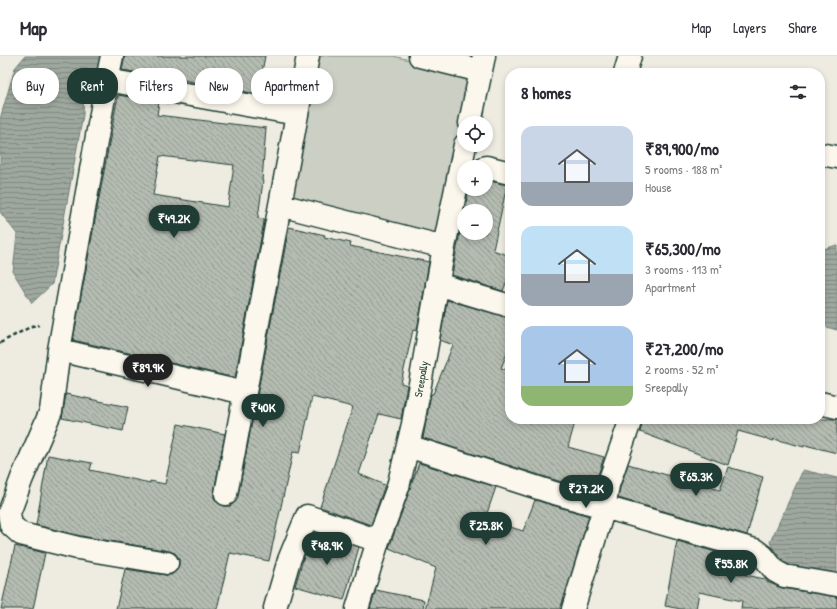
<!DOCTYPE html>
<html lang="en">
<head>
<meta charset="utf-8">
<style>
	body { margin:0; font-family:"Patrick Hand",sans-serif; background:#f2f2f3; color:#2b2b33; height:100vh; display:flex; flex-direction:column; font-size:15px; white-space:nowrap }
	* { box-sizing:border-box; margin:0 }
	p { font-size:13px; color:#7c7c81 }
	.icon { flex:none; width:22px; height:22px; fill:none; stroke:currentColor; stroke-width:2; stroke-linecap:round; stroke-linejoin:round }
	.map { position:relative; flex:1; overflow:hidden }
	.sheet { position:absolute; left:505px; top:12px; width:320px; height:356px; display:flex; flex-direction:column; background:#fff; border-radius:16px; box-shadow:0 2px 6px #0003 }
	.sheet>* { flex:none }
	.guide { position:absolute; left:12px; top:12px; width:380px; height:36px; display:flex; gap:8px }
	.tools { position:absolute; left:457px; top:60px; display:grid; gap:8px }
	.tools a { display:grid; place-items:center; width:36px; height:36px; border-radius:50%; background:#fff; box-shadow:0 2px 6px #0003; font-size:20px }
	.price { position:absolute; translate:-50% -34px; padding:0 9px; border-radius:14px; background:#1f3d34; color:#fff; font-size:13px; line-height:26px; filter:drop-shadow(0 1px 2px #0008) }
	.price::after { content:''; position:absolute; left:50%; top:24px; width:12px; height:9px; margin-left:-6px; background:inherit; clip-path:polygon(0 0,100% 0,50% 100%) }
	.price.on { background:#222; color:#fff }
	ul { padding:0; list-style:none }
	li { display:flex; align-items:center; gap:12px; height:100px; padding:0 16px }
	li span { display:grid; place-items:center; flex:none; width:112px; height:80px; border-radius:12px; color:#555 }
	li>.icon { margin-inline-start:auto }
	span .icon { width:48px; height:48px; fill:#fffc; stroke-width:1 }
	li b { font-size:17px }
	h2 { display:flex; justify-content:space-between; align-items:center; height:48px; padding:0 16px; font-size:17px }
	.tag { padding:0 14px; border-radius:16px; background:#fff; box-shadow:0 2px 6px #0003; font-size:14px; line-height:36px }
	.tag.on { background:#1f3d34; color:#fff }
	header { display:flex; align-items:center; gap:24px; box-sizing:border-box; height:56px; padding:0 20px; background:#fff; border-bottom:1px solid #e1e1e2 }
	header strong { font-size:19px }
	nav { display:flex; gap:22px; margin-inline-start:auto; font-size:14px }
	.map>svg:first-child { display:block }
	.park { fill:#cbcfc4; stroke:#75867c }
	.water { fill:url(#water-rules); stroke:#6c7d74 }
	.building { fill:url(#building-back-hatch); stroke:#1f3d34; fill-rule:evenodd }
	.lines { fill:none; stroke-linecap:round; stroke-linejoin:round }
	.minor-casing { stroke:#1f3d34; stroke-width:25 }
	.path { stroke:#1f3d34; stroke-width:2.5; stroke-dasharray:4 3; stroke-linecap:butt }
	.minor { stroke:#fbf7ec; stroke-width:22 }
	.labels { text-anchor:middle; dominant-baseline:central; stroke-width:3; stroke-linejoin:round; paint-order:stroke }
	.street-label { font-size:11px; fill:#1f3d34; stroke:#fbf7ec }
</style>
</head>
<body>
<header>
<strong>Map</strong>
<nav><a>Map</a><a>Layers</a><a>Share</a></nav>
</header>
<div class="map">
<svg width="837" height="553" viewBox="0 0 837 553">
	<defs>
		<pattern id="water-rules" width="6" height="5" patternUnits="userSpaceOnUse"><rect width="6" height="5" fill="#9fa89f"/><path d="M0 2.5h6" fill="none" stroke="#818a82"/></pattern>
		<pattern id="building-back-hatch" width="6" height="6" patternUnits="userSpaceOnUse"><rect width="6" height="6" fill="#b4bbb0"/><path d="M-1 5l2 2M0 0l6 6M5-1l2 2" fill="none" stroke="#929990"/></pattern>
	</defs>
	<rect width="100%" height="100%" fill="#eeece1"/>
	<filter id="ink" filterUnits="userSpaceOnUse"><feTurbulence type="fractalNoise" baseFrequency=".025" numOctaves="2"/><feDisplacementMap in="SourceGraphic" scale="8" xChannelSelector="R" yChannelSelector="G"/><feConvolveMatrix kernelMatrix="1 2 1 2 8 2 1 2 1" color-interpolation-filters="sRGB"/></filter>
	<g filter="url(#ink)">
		<path class="park" d="M 314,0 L 393,0 L 473,19 L 444,182 L 286,144 Z"/>
		<path class="water" d="M 25,0 L 106,0 L 104,10 L 84,32 L 83,59 L 52,228 L 32,247 L 13,216 L 17,178 L 0,156 L 0,63 L 15,12 Z
			M 837,189 L 837,274 L 820,269 L 820,194 Z
			M 803,414 L 837,422 L 837,518 L 780,508 L 770,486 Z"/>
		<path class="building" d="M 125,0 L 265,0 L 258,38 L 205,29 L 172,21 L 172,22 L 164,21 L 122,14 Z
			M 118,39 L 159,46 L 157,59 L 266,72 L 262,125 L 263,125 L 258,162 L 264,163 L 264,166 L 235,322 L 73,284 ZM 160,100 L 234,109 L 228,151 L 153,139 Z
			M 486,124 L 507,129 L 493,194 L 510,200 L 510,217 L 503,235 L 452,219 L 460,176 L 464,161 L 464,177 L 486,177 L 486,155 L 464,155 L 469,133 L 486,133 Z
			M 289,171 L 325,179 L 324,181 L 351,187 L 350,190 L 429,206 L 417,275 L 413,274 L 401,327 L 407,329 L 401,363 L 379,358 L 359,418 L 385,429 L 371,469 L 320,451 L 353,351 L 312,341 L 300,397 L 293,396 L 269,505 L 230,497 L 217,553 L 116,553 L 125,513 L 165,519 L 171,519 L 176,515 L 179,509 L 179,502 L 175,497 L 169,495 L 81,480 L 36,469 L 48,399 L 92,407 L 90,414 L 150,427 L 150,425 L 165,428 L 178,368 L 225,378 L 214,436 L 214,442 L 218,447 L 223,450 L 230,450 L 235,446 L 238,440 Z
			M 447,244 L 510,262 L 510,290 L 501,312 L 510,315 L 510,363 L 576,363 L 568,391 L 604,401 L 596,425 L 594,435 L 555,424 L 423,382 L 431,338 L 433,338 L 453,289 L 440,284 Z
			M 66,338 L 128,351 L 123,375 L 62,362 Z
			M 643,363 L 837,363 L 837,397 L 805,389 L 804,391 L 774,383 L 774,385 L 738,375 L 728,409 L 640,376 Z
			M 419,407 L 496,431 L 485,463 L 523,475 L 535,444 L 589,460 L 561,553 L 425,553 L 436,512 L 389,492 Z
			M 628,408 L 720,434 L 728,411 L 763,421 L 747,479 L 618,442 L 620,432 Z
			M 314,476 L 359,491 L 344,544 L 295,530 L 304,500 Z
			M 677,485 L 740,503 L 736,517 L 765,523 L 767,524 L 767,526 L 782,532 L 837,541 L 837,553 L 741,553 L 742,545 L 699,536 L 696,553 L 681,553 L 665,550 Z
			M 15,490 L 45,497 L 33,553 L 1,553 Z
			M 376,534 L 424,544 L 423,553 L 370,553 Z"/>
		<g class="lines">
			<defs>
				<path id="minor" d="M 308,0 L 280,149 L 444,191
					M 420,0 L 481,15
					M 625,17 L 630,0
					M 107,24 L 112,0
					M 470,67 L 484,0
					M 820,98 L 837,101
					M 486,111 L 510,117
					M 437,228 L 510,250
					M 59,294 L 245,337
					M 820,347 L 837,351
					M 408,390 L 551,436 L 755,494 L 763,500 L 775,515 L 784,520 L 837,529
					M 226,438 L 280,149
					M 167,507 L 78,492 L 21,478 L 11,469 L 9,457 L 22,422 L 51,355 L 59,294 L 107,24 L 297,58
					M 275,552 L 289,504 L 307,460 L 378,485
					M 357,553 L 378,485 L 398,431 L 413,368 L 444,191 L 465,89
					M 573,553 L 604,452 L 608,429 L 631,363"/>
			</defs>
			<use href="#minor" class="minor-casing"/>
			<path class="path" d="M 0,287 L 32,270 L 39,269"/>
			<use href="#minor" class="minor"/>
		</g>
	</g>
	<g class="labels">
		<g class="street-label">
			<text transform="translate(421 323) rotate(-80)">Sreepally</text>
		</g>
	</g>
</svg>
<div class="tools">
<a><svg class="icon" aria-label="locate" viewBox="0 0 24 24"><circle cx="12" cy="12" r="6"/><path d="M12 2v4M12 18v4M2 12h4M18 12h4"/></svg></a>
<a>+</a>
<a>−</a>
</div>
<b class="price" style="left:174px;top:183px">₹49.2K</b>
<b class="price on" style="left:148px;top:332px">₹89.9K</b>
<b class="price" style="left:263px;top:372px">₹40K</b>
<b class="price" style="left:696px;top:441px">₹65.3K</b>
<b class="price" style="left:586px;top:453px">₹27.2K</b>
<b class="price" style="left:486px;top:490px">₹25.8K</b>
<b class="price" style="left:327px;top:510px">₹48.9K</b>
<b class="price" style="left:731px;top:528px">₹55.8K</b>
<div class="guide">
<a class="tag">Buy</a>
<a class="tag on">Rent</a>
<a class="tag">Filters</a>
<a class="tag">New</a>
<a class="tag">Apartment</a>
</div>
<section class="sheet">
<h2>8 homes<svg class="icon" aria-label="filters" viewBox="0 0 24 24"><path d="M4 7h16M4 17h16"/><circle cx="9" cy="7" r="2"/><circle cx="15" cy="17" r="2"/></svg></h2>
<ul>
<li><span style="background:linear-gradient(#c9d6e8 70%,#9aa5b1 0)"><svg class="icon" aria-label="home" viewBox="0 0 24 24"><path d="M3 11l9-7 9 7M6 9v11h12V9"/></svg></span><div><b>₹89,900/mo</b><p>5 rooms · 188 m²</p><p>House</p></div></li>
<li><span style="background:linear-gradient(#bfe0f5 60%,#9aa5b1 0)"><svg class="icon" aria-label="home" viewBox="0 0 24 24"><path d="M3 11l9-7 9 7M6 9v11h12V9"/></svg></span><div><b>₹65,300/mo</b><p>3 rooms · 113 m²</p><p>Apartment</p></div></li>
<li><span style="background:linear-gradient(#a9c7e8 75%,#8fb573 0)"><svg class="icon" aria-label="home" viewBox="0 0 24 24"><path d="M3 11l9-7 9 7M6 9v11h12V9"/></svg></span><div><b>₹27,200/mo</b><p>2 rooms · 52 m²</p><p>Sreepally</p></div></li>
</ul>
</section>
</div>
</body>
</html>
